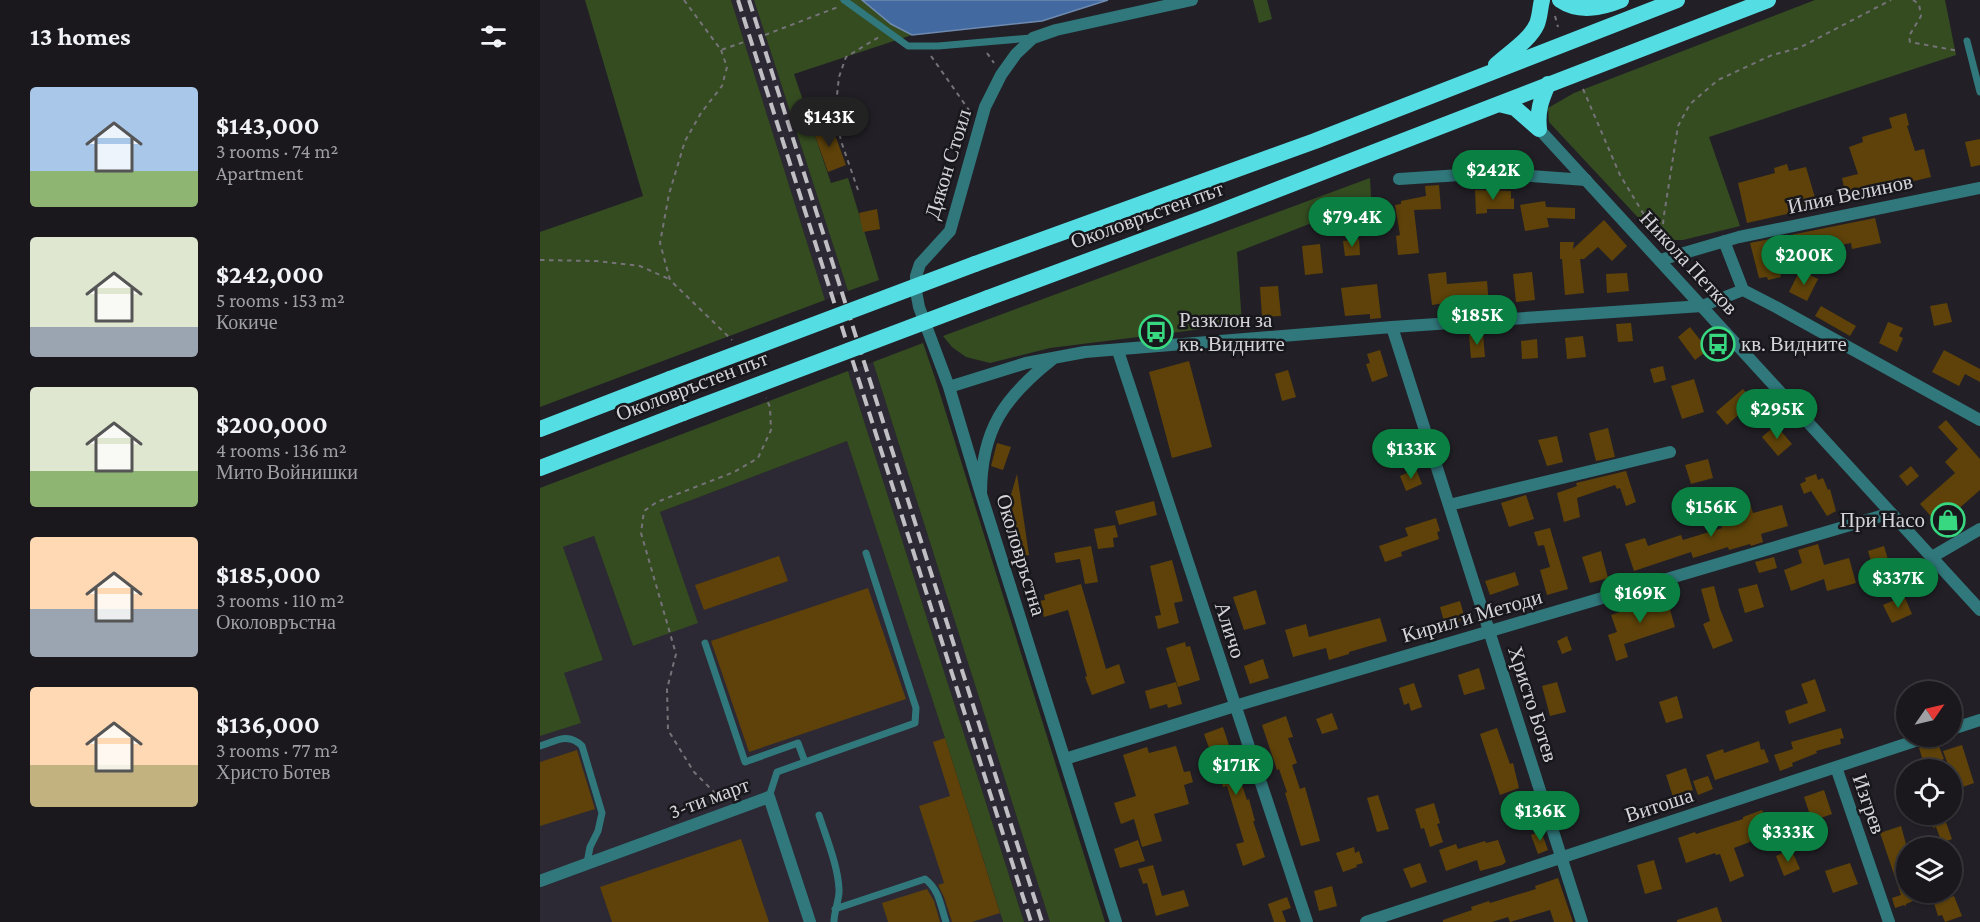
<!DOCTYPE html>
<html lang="en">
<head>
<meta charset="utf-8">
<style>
	body { margin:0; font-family:"Crimson Pro",serif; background:#272529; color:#f1f3f6; height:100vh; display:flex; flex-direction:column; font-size:22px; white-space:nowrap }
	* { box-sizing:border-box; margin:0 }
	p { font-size:20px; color:#9fa0a3 }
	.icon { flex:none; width:33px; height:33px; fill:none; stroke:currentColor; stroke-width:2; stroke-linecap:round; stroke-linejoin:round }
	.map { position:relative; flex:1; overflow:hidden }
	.drawer { display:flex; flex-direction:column; background:#1a181c; width:540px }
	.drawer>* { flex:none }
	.needle { width:39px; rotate:56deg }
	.buttons { position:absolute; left:1356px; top:681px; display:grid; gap:12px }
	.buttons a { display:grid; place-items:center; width:66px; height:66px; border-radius:50%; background:#1a181c; box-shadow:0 2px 4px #0004,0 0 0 2px #38373b; font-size:30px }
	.price { position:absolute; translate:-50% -51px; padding:0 14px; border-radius:21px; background:#0b8043; color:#fff; font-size:20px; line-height:39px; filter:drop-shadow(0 2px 3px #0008) }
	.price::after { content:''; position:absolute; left:50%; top:36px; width:18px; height:14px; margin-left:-9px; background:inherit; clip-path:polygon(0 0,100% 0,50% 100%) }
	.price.on { background:#222; color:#fff }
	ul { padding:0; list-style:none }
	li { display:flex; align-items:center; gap:18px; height:150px; padding:0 30px }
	li span { display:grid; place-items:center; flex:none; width:168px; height:120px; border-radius:6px; color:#555 }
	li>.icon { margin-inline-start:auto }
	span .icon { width:72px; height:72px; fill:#fffc; stroke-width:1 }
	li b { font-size:26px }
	h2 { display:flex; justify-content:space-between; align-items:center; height:72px; padding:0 30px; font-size:26px }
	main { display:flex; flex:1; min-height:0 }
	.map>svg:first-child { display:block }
	.built { fill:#2c2934 }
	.green { fill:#354c21 }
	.water { fill:#426aa0; stroke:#6e8ab0; stroke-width:1.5 }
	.building { fill:#5e4209 }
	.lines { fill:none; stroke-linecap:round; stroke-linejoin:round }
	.path { stroke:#757378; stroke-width:2; stroke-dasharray:4.5 4.5; stroke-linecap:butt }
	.service { stroke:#30787c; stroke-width:7 }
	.minor { stroke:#30787c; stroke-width:12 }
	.tertiary { stroke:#30787c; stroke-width:12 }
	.trunk { stroke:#55dde4; stroke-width:16 }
	.rail { stroke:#c0bfc3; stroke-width:4; stroke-dasharray:12 6; stroke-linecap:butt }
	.trunk-bridge { stroke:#55dde4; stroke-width:16 }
	.labels { text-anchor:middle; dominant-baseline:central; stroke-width:5; stroke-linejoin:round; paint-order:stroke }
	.street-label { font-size:21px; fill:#d4d3d7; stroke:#18171c }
	.poi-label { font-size:21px; fill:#d4d3d7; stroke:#18171c; text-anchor:start }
</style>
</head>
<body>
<main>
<section class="drawer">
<h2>13 homes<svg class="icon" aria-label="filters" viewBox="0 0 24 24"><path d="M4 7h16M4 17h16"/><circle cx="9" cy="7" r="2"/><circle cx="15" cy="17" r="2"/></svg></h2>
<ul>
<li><span style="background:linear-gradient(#a9c7e8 70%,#8fb573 0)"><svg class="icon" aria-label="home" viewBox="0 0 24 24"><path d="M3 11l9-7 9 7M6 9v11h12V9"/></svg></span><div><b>$143,000</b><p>3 rooms · 74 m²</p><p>Apartment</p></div></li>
<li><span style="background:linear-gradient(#dfe7d0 75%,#9aa5b1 0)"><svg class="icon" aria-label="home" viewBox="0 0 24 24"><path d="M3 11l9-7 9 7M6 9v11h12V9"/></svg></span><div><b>$242,000</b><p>5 rooms · 153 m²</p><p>Кокиче</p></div></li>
<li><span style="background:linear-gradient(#dfe7d0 70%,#8fb573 0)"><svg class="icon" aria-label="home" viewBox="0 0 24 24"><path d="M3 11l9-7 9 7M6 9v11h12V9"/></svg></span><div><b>$200,000</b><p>4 rooms · 136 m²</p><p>Мито Войнишки</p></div></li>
<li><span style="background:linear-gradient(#ffd9b3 60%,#9aa5b1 0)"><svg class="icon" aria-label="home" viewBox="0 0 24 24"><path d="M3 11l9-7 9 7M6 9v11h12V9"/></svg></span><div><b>$185,000</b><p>3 rooms · 110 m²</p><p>Околовръстна</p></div></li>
<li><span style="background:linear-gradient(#ffd9b3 65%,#c2b280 0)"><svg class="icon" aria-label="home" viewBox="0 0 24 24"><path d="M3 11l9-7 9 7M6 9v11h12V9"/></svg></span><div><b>$136,000</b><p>3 rooms · 77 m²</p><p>Христо Ботев</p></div></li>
</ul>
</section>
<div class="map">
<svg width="1440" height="922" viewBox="0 0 1440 922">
	<rect width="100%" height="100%" fill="#222026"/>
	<path class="built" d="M 191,0 L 214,0 L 308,291 L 285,300 Z
		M 333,362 L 510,922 L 484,922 L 308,371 Z
		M 307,441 L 405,738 L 463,922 L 0,922 L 0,736 L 40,723 L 23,673 L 63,660 L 23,547 L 54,536 L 93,646 L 157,622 L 120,512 Z"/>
	<path class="green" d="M 45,0 L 191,0 L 285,300 L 0,407 L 0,232 L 103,196 Z
		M 214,0 L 322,0 L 351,24 L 372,35 L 254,74 L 291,183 L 308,178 L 339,280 L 308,291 Z
		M 713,0 L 727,0 L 732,19 L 719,23 Z
		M 1275,0 L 1405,0 L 1416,55 L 1169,137 L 1200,226 L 1143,240 L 1119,240 L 1009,122 L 1008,108 L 1034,93 Z
		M 830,178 L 832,215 L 782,219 L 697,252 L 702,324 L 510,348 L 450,363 L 426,357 L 412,347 L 403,336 Z
		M 383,343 L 395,378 L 565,922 L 510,922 L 333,362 Z
		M 308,371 L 484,922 L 463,922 L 405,738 L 307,441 L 120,512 L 158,623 L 93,646 L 54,536 L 23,547 L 63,660 L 24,673 L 41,723 L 0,736 L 0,488 Z"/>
	<path class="water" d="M 322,0 L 568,0 L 502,21 L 372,35 L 351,24 Z"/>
	<path class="building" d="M 1366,113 L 1369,125 L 1367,126 L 1375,151 L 1384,149 L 1391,177 L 1306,197 L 1302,178 L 1318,174 L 1309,147 L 1323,142 L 1322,137 L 1352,128 L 1349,118 Z
		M 291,124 L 306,165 L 288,172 L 273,130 Z
		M 1440,139 L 1440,165 L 1431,167 L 1425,142 Z
		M 1247,164 L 1249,171 L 1266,167 L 1276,201 L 1271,202 L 1273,208 L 1207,223 L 1198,183 L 1235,173 L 1234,168 Z
		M 899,185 L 901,209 L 874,210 L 879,253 L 858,255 L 856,236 L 860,235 L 855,205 L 861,204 L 861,201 L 886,196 L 885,186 Z
		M 935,190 L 971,191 L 971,199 L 974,198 L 974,209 L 947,209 L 947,213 L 936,214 Z
		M 1005,201 L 1006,207 L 1035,208 L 1035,219 L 1007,218 L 1009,227 L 985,231 L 980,205 Z
		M 337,209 L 340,229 L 323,232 L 319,213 Z
		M 1335,218 L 1341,243 L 1312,249 L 1311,243 L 1269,251 L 1267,242 L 1235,248 L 1236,254 L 1235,255 L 1241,277 L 1228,280 L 1227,277 L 1219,278 L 1210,243 Z
		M 1064,220 L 1087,246 L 1072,261 L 1058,247 L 1044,259 L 1040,259 L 1044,293 L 1025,295 L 1022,259 L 1020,259 L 1020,242 L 1034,242 L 1033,249 Z
		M 819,239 L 820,255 L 805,256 L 803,241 Z
		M 780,244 L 783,273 L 765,275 L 762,246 Z
		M 1260,270 L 1278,279 L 1267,301 L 1249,292 Z
		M 906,272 L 907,284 L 947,281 L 949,305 L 927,307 L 926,300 L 892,305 L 888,274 Z
		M 992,272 L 995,300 L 976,302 L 973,274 Z
		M 1087,273 L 1089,291 L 1067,293 L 1066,274 Z
		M 837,284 L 841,318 L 830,319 L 830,314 L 805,316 L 801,288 Z
		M 738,286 L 741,316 L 722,317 L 720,287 Z
		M 1407,303 L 1412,322 L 1394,326 L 1390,306 Z
		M 1281,306 L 1316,326 L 1310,336 L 1275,316 Z
		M 1348,322 L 1363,328 L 1359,336 L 1363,338 L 1357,352 L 1339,343 Z
		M 1091,323 L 1093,341 L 1078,342 L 1076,324 Z
		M 1150,327 L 1168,350 L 1155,360 L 1138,337 Z
		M 943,333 L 945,357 L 931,358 L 929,335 Z
		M 1043,336 L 1046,357 L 1027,359 L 1025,338 Z
		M 997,339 L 998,358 L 982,359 L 981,341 Z
		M 840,350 L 848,376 L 832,382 L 826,364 L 830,363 L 827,354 Z
		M 1404,350 L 1440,369 L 1440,382 L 1425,374 L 1419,386 L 1392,372 Z
		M 649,361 L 672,447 L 632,458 L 609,372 Z
		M 1123,366 L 1126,380 L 1114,383 L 1110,369 Z
		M 748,370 L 756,397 L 742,401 L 735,374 Z
		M 1154,379 L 1164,412 L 1142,419 L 1131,386 Z
		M 1203,389 L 1214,401 L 1187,425 L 1176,412 Z
		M 1406,420 L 1440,459 L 1440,490 L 1416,511 L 1422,517 L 1405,532 L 1380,504 L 1415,473 L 1405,462 L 1418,449 L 1398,427 Z
		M 1236,425 L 1252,444 L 1238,456 L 1222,437 Z
		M 1068,428 L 1075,457 L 1056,461 L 1049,433 Z
		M 1017,436 L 1023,462 L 1007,466 L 998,440 Z
		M 457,443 L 471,447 L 463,470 L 451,466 Z
		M 1168,459 L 1173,478 L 1151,484 L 1145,465 Z
		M 1371,466 L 1379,476 L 1367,486 L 1359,476 Z
		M 876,469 L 882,484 L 866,491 L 860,476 Z
		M 1086,471 L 1096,502 L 1086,506 L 1080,488 L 1077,489 L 1075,485 L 1037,498 L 1040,517 L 1024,522 L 1017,493 L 1037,486 L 1036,483 Z
		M 477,474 L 489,555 L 476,556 L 474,545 L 471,546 L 466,512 Z
		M 1276,474 L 1278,480 L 1283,478 L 1288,490 L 1290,489 L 1296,511 L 1287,516 L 1271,491 L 1264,494 L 1260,484 L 1266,481 L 1265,478 Z
		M 986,495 L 994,519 L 969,527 L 961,503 Z
		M 614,501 L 617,515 L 579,525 L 575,511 Z
		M 1210,503 L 1213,513 L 1242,505 L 1248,526 L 1221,534 L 1223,542 L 1211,546 L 1210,544 L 1189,550 L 1188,547 L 1153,558 L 1151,552 L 1094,571 L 1085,544 L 1105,538 L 1108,546 L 1141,535 L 1143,540 L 1182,528 L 1180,522 L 1201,515 L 1199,507 Z
		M 896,518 L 900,531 L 897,532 L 899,539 L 861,552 L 862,556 L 845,562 L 839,546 L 868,536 L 865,528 Z
		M 575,525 L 578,537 L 573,538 L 574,547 L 558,549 L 554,529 Z
		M 1010,528 L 1028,589 L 1007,595 L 1000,570 L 1010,567 L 1004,545 L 998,546 L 994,532 Z
		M 1278,544 L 1284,565 L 1309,558 L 1316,583 L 1287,591 L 1284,579 L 1251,591 L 1244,570 L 1262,563 L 1258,550 Z
		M 551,546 L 558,582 L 545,584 L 540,559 L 516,563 L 514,553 Z
		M 1344,546 L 1349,563 L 1333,568 L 1328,551 Z
		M 1061,551 L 1068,578 L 1050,583 L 1042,557 Z
		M 239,556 L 248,581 L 164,610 L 155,585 Z
		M 1234,557 L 1237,568 L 1219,573 L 1215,562 Z
		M 632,560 L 643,601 L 634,603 L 639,623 L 618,629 L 615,616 L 621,615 L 610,566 Z
		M 975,572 L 979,585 L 950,595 L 945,581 Z
		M 541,584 L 566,669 L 579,664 L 585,683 L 552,695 L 545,677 L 547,676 L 528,610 L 504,617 L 499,601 L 505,600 L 504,595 Z
		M 1217,584 L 1224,607 L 1205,613 L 1198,589 Z
		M 1174,586 L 1180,609 L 1193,641 L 1173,649 L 1163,624 L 1170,621 L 1161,589 Z
		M 328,588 L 366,699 L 209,752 L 171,641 Z
		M 716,590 L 726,624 L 704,630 L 693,597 Z
		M 1126,596 L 1135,627 L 1084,644 L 1088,657 L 1076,661 L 1068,635 L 1077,632 L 1071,615 Z
		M 1364,596 L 1372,614 L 1352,623 L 1343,605 Z
		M 920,601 L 925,619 L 905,625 L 900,607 Z
		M 840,618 L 847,641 L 809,652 L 809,654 L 789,660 L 786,648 L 753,657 L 745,630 L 766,624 L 769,637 Z
		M 1027,636 L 1032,650 L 1022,654 L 1017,641 Z
		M 645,642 L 646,647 L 650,646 L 660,680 L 638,687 L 626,648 Z
		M 723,659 L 729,678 L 710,684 L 704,666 Z
		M 939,668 L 945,689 L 924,695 L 918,675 Z
		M 1275,679 L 1286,711 L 1249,724 L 1245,711 L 1268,703 L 1261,684 Z
		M 636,682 L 642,704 L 628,708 L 627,704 L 610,709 L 605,691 Z
		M 1017,682 L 1026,712 L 1010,716 L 1002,686 Z
		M 874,683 L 882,707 L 871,711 L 869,703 L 864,705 L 859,688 Z
		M 1137,696 L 1143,718 L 1126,723 L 1119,702 Z
		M 792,713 L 798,729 L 782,734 L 776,719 Z
		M 746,716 L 753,737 L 748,738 L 757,763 L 752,765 L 760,789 L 765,787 L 780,841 L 761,846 L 745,793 L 747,792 L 739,769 L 737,770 L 722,725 Z
		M 683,727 L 707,800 L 709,799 L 715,821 L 713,821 L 725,857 L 703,866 L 696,844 L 704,842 L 687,786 L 683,787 L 664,734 Z
		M 957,728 L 970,764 L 973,763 L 979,788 L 960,795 L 940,734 Z
		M 1301,728 L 1304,738 L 1300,739 L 1301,744 L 1276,751 L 1277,753 L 1252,763 L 1253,766 L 1240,771 L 1234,755 L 1253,749 L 1251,742 Z
		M 405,738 L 460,913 L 432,922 L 412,922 L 404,897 L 398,885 L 404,883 L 379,806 L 410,796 L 393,742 Z
		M 1219,741 L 1221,750 L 1224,749 L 1229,762 L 1175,780 L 1166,755 L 1183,749 L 1184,753 Z
		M 1397,741 L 1404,759 L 1389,765 L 1388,762 L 1384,764 L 1379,748 Z
		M 1422,745 L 1434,783 L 1417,789 L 1412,770 L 1410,770 L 1403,751 Z
		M 636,746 L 644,772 L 650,771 L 653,782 L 644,785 L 649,804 L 614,814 L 622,841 L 602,847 L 594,819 L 581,824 L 574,803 L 596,796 L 583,755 L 607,747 L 609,753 Z
		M 37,750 L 55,809 L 0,826 L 0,762 Z
		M 1146,768 L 1153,790 L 1133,797 L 1126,775 Z
		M 1168,776 L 1173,789 L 1158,795 L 1153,781 Z
		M 1284,790 L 1292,814 L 1272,821 L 1264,797 Z
		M 838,795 L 849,829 L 837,832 L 827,798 Z
		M 894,803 L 900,823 L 897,824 L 903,842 L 890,847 L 884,828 L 881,829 L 875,809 Z
		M 1222,810 L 1231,834 L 1194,848 L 1204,876 L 1190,882 L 1180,854 L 1176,855 L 1175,853 L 1146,863 L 1138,838 L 1155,832 L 1156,834 L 1203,819 L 1203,817 Z
		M 1388,814 L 1403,814 L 1412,839 L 1402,843 L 1396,827 L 1393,828 Z
		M 1361,826 L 1366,844 L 1366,893 L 1370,892 L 1373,901 L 1366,904 L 1366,906 L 1364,905 L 1355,908 L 1352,898 L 1361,895 L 1340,833 Z
		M 1001,831 L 1008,850 L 998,854 L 991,835 Z
		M 201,839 L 229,922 L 72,922 L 60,887 Z
		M 598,840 L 605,861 L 580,868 L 574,849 Z
		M 958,840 L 966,862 L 962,865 L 940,871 L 937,860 L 906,871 L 899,850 L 916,844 L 918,849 L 945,841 L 946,843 Z
		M 814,847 L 815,853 L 819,851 L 823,863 L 816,865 L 817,867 L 803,872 L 796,853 Z
		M 1251,849 L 1260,869 L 1244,876 L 1236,856 Z
		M 1114,860 L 1122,889 L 1105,894 L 1097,865 Z
		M 880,863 L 887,882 L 871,888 L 863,869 Z
		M 1310,863 L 1318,884 L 1293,893 L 1285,871 Z
		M 613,865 L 622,896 L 644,890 L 649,906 L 616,916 L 607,883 L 603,884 L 598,869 Z
		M 1018,878 L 1033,922 L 1014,922 L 1010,910 L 970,922 L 968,917 L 952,922 L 903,922 L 903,920 L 932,910 L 931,907 L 949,901 L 950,903 L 996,889 L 995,886 Z
		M 792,886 L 797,906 L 779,911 L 774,891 Z
		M 387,889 L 394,901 L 400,922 L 348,922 L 342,903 Z
		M 1414,896 L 1422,916 L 1405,922 L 1402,915 L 1398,916 L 1394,903 Z
		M 747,897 L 751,908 L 742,911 L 746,922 L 734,922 L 728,904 Z
		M 1177,907 L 1182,922 L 1137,922 L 1137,920 Z"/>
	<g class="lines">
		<path class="path" d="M 144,0 L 181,50 L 204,42
			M 1373,0 L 1379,4 L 1381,16 L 1369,36 L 1370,42 L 1419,51
			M 1015,16 L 1018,27
			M 225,35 L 298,7
			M 181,50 L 187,67 L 182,86 L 161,113 L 145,141 L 129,194 L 120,243 L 130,280 L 192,340
			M 447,53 L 454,63
			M 391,56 L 431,113
			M 1043,89 L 1080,175 L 1103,213 L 1121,228
			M 318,190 L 301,141 L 295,113 L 299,77 L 306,57 L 339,37
			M 1121,242 L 1124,215 L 1138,126 L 1150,104 L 1178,80 L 1232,55 L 1259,48 L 1351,0
			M 0,260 L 56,261 L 100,266 L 129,279
			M 182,800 L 154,772 L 128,730 L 127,689 L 136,654 L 101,533 L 104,511 L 117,502 L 194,472 L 218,458 L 231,430 L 230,407 L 226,398"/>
		<path class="service" d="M 304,0 L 368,46 L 398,46 L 491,38
			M 1427,41 L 1440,92
			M 165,643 L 205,762 L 258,743 L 265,762
			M 0,746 C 16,741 28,732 42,746 L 62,813 L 58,831 L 50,847 L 47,863
			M 229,797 L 237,772 L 375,723 L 376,708 L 326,553
			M 279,815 C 286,837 298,866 299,889 C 300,898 294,911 294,922
			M 295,909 L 385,879 C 399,889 401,907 406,922"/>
		<path class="minor" d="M 859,179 L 951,173 L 1046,180
			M 1184,241 L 1203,290
			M 1120,260 L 1199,237 L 1440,188
			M 852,327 L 1042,922
			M 578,351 L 767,922
			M 514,358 C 464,397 441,430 441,494 L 576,922
			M 409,387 L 486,363 L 545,352 L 852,327 L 1162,306 L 1203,290 L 1236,307 L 1440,420
			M 441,494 L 409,387 L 379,307 L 376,291 L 376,276 L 380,264 L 410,231 L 445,107 L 461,75 L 476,54 L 493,38 L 516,30 L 652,0
			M 909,505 L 1130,452
			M 1392,557 L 1440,529
			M 1412,729 L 1440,720
			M 525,759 L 695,706 L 1351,513
			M 1296,767 L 1349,922
			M 0,881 L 229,797 L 270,922
			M 826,922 L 1390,736"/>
		<path class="tertiary" d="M 999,129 L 1440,610"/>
		<path class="trunk" d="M 1020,0 C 1039,13 1061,8 1081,0
			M 956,65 C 969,53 990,40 997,24 C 1000,16 1000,8 1002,0
			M 959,104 L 975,108 L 999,129
			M 999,129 C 997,111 1001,100 1008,84
			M 435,264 L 775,141 L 1137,0
			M 448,298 L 669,216 L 1228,0
			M 0,429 L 130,379
			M 0,468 L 143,413"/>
		<path class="rail" d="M 198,0 L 491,922
			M 209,0 L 502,922"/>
		<path class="trunk-bridge" d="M 130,379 L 435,264
			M 143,413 L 448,298"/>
	</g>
	<defs>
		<symbol id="bus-ring" viewBox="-11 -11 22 22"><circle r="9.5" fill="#18171c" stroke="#37d880" stroke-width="1.5"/><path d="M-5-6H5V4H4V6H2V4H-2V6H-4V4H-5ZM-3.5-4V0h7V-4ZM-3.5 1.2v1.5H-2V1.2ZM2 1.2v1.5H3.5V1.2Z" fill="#37d880"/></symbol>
		<symbol id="shop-ring" viewBox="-11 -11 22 22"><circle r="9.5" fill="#18171c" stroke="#37d880" stroke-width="1.5"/><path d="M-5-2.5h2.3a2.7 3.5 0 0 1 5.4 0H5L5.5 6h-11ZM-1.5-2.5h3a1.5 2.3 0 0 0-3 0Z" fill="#37d880"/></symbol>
	</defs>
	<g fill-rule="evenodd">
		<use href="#bus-ring" x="597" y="313" width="38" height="38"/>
		<use href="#bus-ring" x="1159" y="325" width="38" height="38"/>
		<use href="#shop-ring" x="1389" y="501" width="38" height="38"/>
	</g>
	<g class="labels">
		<g class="street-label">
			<text transform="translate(408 164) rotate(-73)">Дякон Стоил</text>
			<text transform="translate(1310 194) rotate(-12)">Илия Велинов</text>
			<text transform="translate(607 215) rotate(-20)">Околовръстен път</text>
			<text transform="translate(1149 263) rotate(47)">Никола Петков</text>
			<text transform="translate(152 386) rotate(-21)">Околовръстен път</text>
			<text transform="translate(481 555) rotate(73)">Околовръстна</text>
			<text transform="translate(932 616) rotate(-16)">Кирил и Методи</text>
			<text transform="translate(690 630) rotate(72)">Аличо</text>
			<text transform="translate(993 704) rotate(72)">Христо Ботев</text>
			<text transform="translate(169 798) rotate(-20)">3-ти март</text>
			<text transform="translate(1329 804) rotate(71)">Изгрев</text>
			<text transform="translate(1119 805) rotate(-18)">Витоша</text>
		</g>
		<g class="poi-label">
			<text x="639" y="320">Разклон за<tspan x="639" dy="24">кв. Видните</tspan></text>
			<text x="1201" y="344">кв. Видните</text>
			<text x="1385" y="520" text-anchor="end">При Насо</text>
		</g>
	</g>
</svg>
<div class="buttons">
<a><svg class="needle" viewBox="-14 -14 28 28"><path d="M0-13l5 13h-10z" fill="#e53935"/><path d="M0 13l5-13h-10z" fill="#9fa0a3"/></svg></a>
<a><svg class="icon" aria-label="locate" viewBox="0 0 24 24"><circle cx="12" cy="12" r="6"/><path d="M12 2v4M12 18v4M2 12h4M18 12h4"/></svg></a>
<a><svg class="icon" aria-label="layers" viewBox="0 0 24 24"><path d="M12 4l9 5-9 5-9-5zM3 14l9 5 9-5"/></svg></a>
</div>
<b class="price on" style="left:289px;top:148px">$143K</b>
<b class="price" style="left:953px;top:201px">$242K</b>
<b class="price" style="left:812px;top:248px">$79.4K</b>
<b class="price" style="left:1264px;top:286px">$200K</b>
<b class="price" style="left:937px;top:346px">$185K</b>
<b class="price" style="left:1237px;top:440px">$295K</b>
<b class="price" style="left:871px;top:480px">$133K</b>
<b class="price" style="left:1171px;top:538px">$156K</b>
<b class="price" style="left:1358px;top:609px">$337K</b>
<b class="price" style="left:1100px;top:624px">$169K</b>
<b class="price" style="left:696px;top:796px">$171K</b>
<b class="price" style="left:1000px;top:842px">$136K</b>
<b class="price" style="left:1248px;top:863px">$333K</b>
</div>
</main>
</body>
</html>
